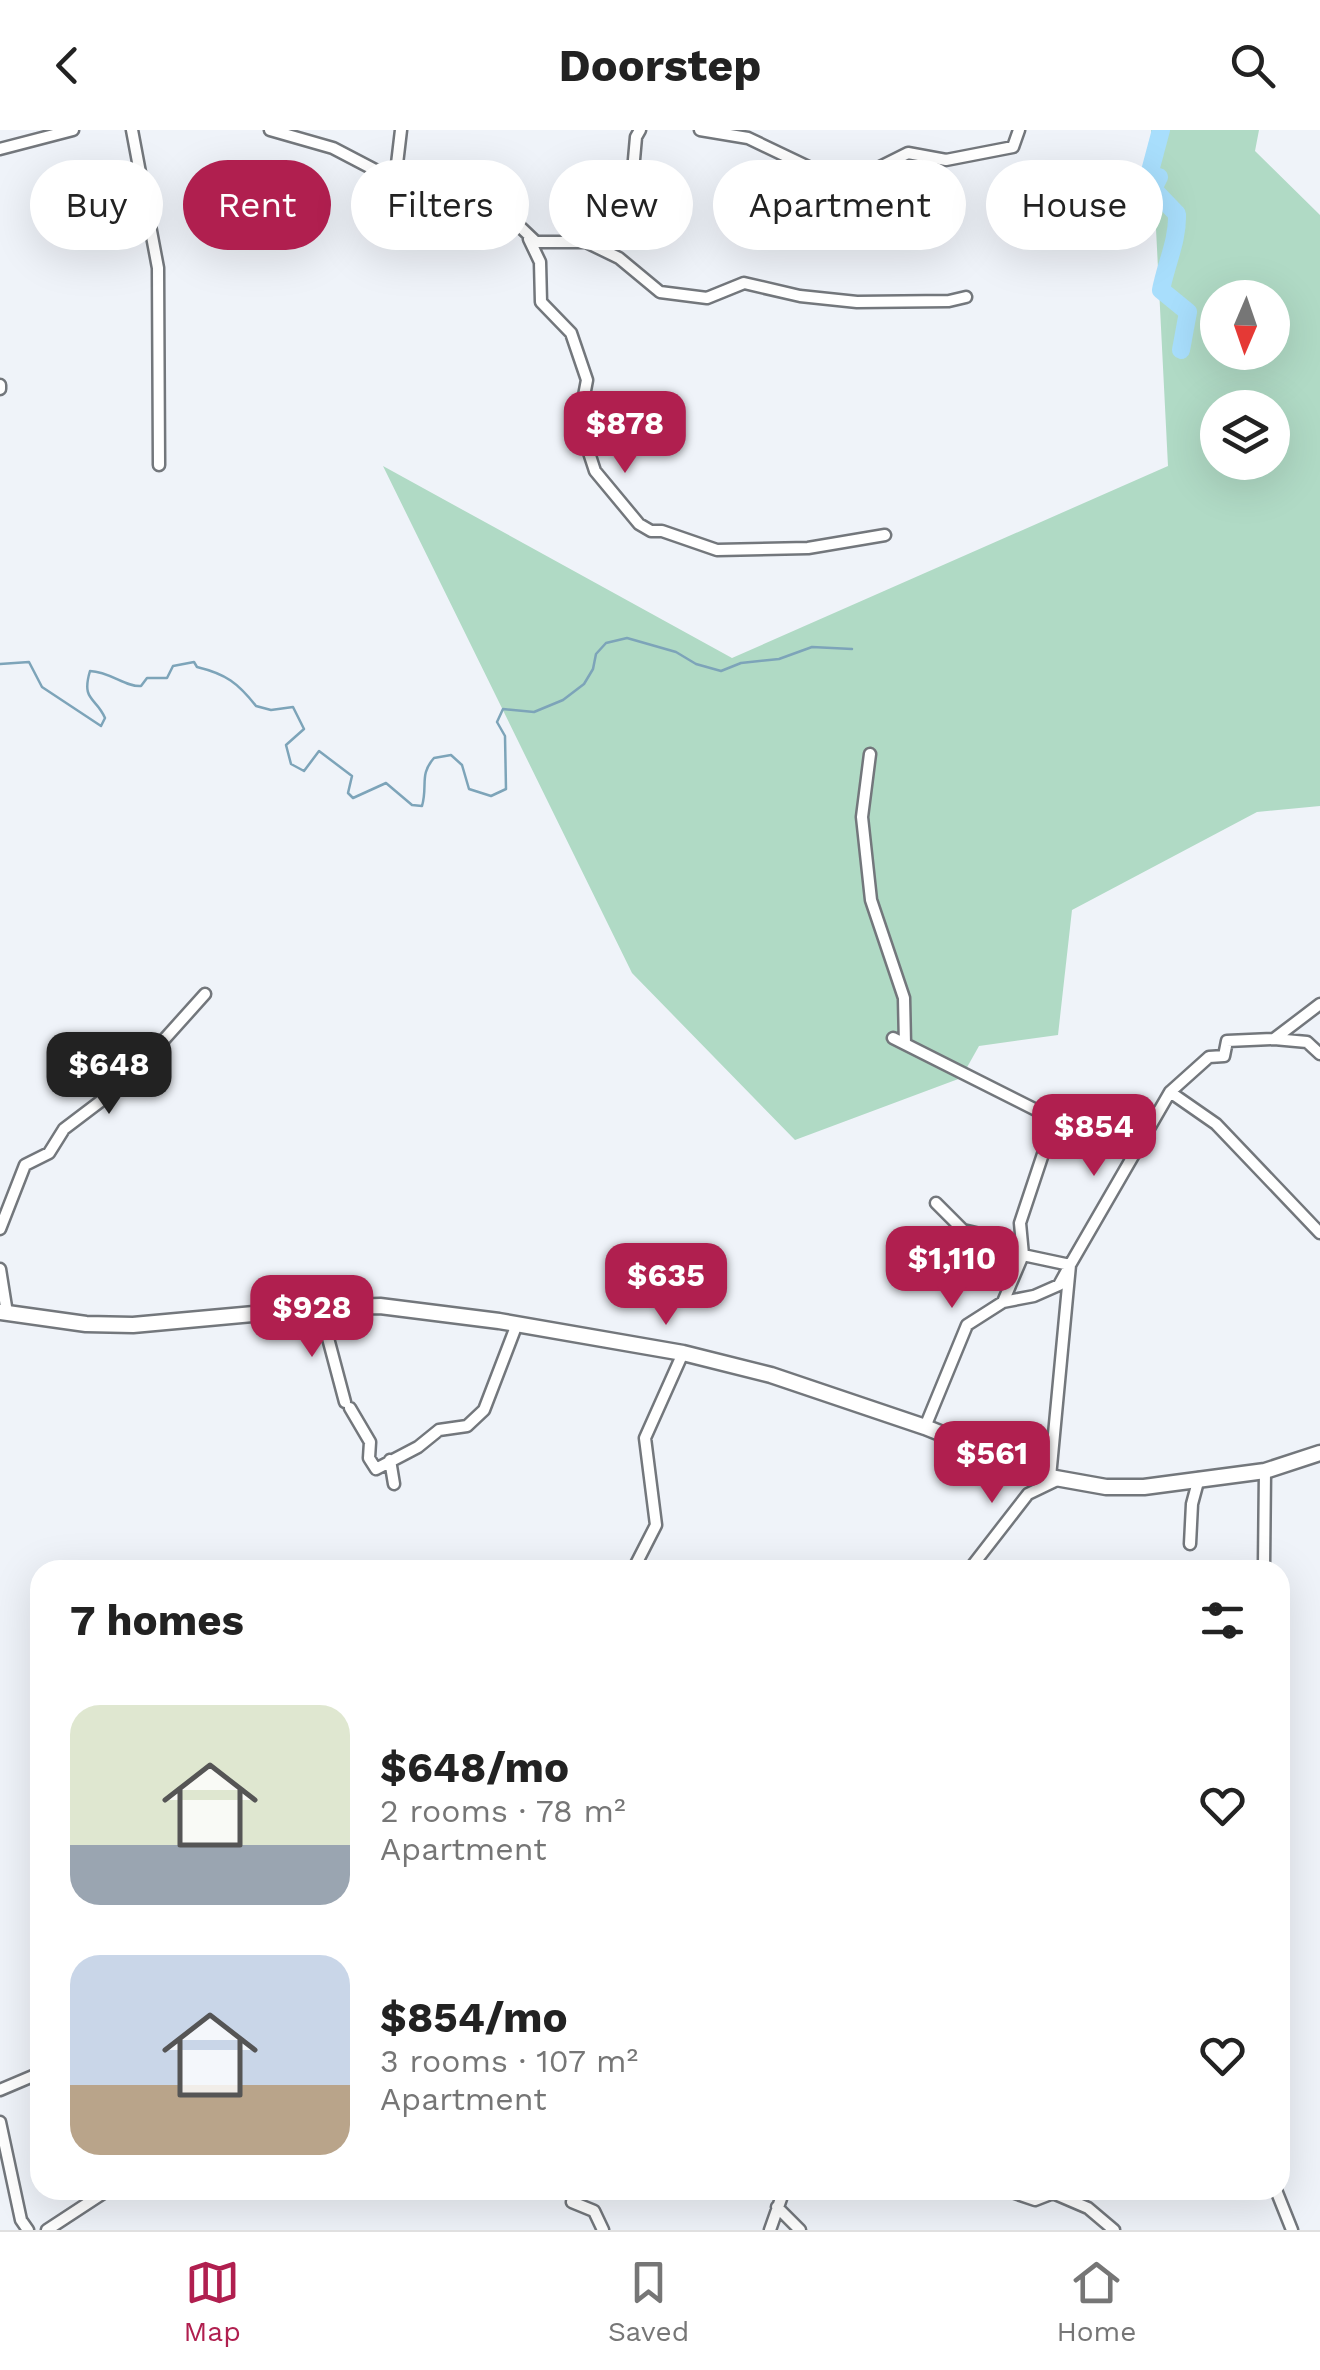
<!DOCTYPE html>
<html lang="en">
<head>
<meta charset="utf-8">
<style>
	body { margin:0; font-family:"Work Sans",sans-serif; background:#f2f2f2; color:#222; height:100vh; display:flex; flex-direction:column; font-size:38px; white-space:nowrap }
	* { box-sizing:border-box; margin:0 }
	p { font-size:32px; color:#767676 }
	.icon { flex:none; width:55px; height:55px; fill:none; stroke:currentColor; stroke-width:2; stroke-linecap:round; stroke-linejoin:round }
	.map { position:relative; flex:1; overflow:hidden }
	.side { position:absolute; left:30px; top:1430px; width:1260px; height:640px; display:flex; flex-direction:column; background:#fff; border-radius:30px; box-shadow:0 10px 40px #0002 }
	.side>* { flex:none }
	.banner { position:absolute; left:30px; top:30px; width:1260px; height:90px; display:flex; gap:20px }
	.needle { width:65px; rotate:182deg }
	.fabs { position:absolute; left:1200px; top:150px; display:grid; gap:20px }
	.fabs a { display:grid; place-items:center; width:90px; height:90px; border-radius:50%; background:#fff; box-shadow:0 10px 40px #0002; font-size:50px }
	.price { position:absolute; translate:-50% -85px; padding:0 22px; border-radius:20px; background:#b01f4f; color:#fff; font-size:32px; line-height:65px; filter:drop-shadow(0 2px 5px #0008) }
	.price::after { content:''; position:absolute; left:50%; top:60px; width:30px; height:22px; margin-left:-15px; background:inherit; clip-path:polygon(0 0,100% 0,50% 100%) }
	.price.selected { background:#222; color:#fff }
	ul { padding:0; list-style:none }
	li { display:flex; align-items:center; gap:30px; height:250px; padding:0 40px }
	li span { display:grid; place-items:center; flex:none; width:280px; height:200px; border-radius:30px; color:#555 }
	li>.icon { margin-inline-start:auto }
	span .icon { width:120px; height:120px; fill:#fffc; stroke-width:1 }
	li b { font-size:42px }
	h2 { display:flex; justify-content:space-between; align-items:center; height:120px; padding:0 40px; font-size:42px }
	.pill { padding:0 35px; border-radius:45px; background:#fff; box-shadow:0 10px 40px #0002; font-size:35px; line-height:90px }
	.pill.selected { background:#b01f4f; color:#fff }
	header { display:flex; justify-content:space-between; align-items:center; height:130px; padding:0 40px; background:#fff; font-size:45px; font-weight:700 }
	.tabs { display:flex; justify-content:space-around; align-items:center; height:140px; border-top:2px solid #e0e0e0; background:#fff; font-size:28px; color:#767676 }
	.tabs a { display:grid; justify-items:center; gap:5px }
	.tabs .selected { color:#b01f4f }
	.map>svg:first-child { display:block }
	.green { fill:#b0dac5; fill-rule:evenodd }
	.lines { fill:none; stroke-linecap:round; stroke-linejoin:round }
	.stream { stroke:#7da4b9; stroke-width:2.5 }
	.river { stroke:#a8defc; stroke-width:18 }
	.street-casing { stroke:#73777c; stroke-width:15 }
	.secondary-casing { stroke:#73777c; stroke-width:19 }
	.street { stroke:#fff; stroke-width:10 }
	.secondary { stroke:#fff; stroke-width:14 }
</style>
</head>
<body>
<header><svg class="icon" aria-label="back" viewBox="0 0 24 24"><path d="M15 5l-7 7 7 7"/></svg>Doorstep<svg class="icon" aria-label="search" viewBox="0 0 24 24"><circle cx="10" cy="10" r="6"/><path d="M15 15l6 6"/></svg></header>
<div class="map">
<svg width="1320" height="2100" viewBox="0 0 1320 2100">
	<rect width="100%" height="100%" fill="#eff3f9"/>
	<path class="green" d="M 1151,0 L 1259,0 L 1255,21 L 1320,85 L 1320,676 L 1257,682 L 1072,780 L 1058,905 L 979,916 L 961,948 L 795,1010 L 632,843 L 383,336 L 732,528 L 1168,336 ZM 1218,168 L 1272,168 L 1272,222 L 1218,222 ZM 1218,278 L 1272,278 L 1272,332 L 1218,332 Z"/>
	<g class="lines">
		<path class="stream" d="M 0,534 L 29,532 L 42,557 L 101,596 L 105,588 C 96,567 81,571 90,541 C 111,542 125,557 141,556 L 147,548 L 167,548 L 173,536 L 194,532 L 197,537 C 226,544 238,553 256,576 L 271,580 L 293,577 L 304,599 L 286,615 L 291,634 L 304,641 L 319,621 L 352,646 L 348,663 L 353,668 L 386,653 L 412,675 L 422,676 C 428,655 419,645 434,628 L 451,625 L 462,635 L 469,659 L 491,666 L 506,659 L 505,606 L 497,592 L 503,579 L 534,582 L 563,570 L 584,554 L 593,539 L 596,524 L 606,513 L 627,508 L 676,522 L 696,534 L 721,541 L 741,533 L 779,529 L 812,517 L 852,519"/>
		<path class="river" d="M 1161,0 L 1149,45 L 1159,47 L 1153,59 L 1177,84 C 1178,110 1166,134 1161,160 L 1188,182 L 1181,220"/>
		<defs>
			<path id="street" d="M 132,0 L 158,138 L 159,335
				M 270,0 L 333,18 L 377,41 L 493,71 L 536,112 L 586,112 L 619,128 L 660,162 L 707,168 L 744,153 L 800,166 L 857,172 L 949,171 L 966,167
				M 700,0 L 748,8 L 840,52 L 858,48 L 908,23 L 946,30 L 1013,17 L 1019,0
				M 0,19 L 73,0
				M 388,44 L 397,34 L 401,0
				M 529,109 L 540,132 L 541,172 L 571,203 L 587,250 L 579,292 L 595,341 L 639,394 L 651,401 L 662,401 L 717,420 L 808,418 L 885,405
				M 599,118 L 629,86 L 636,7 L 640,0
				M 0,255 L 0,259
				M 870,624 L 862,687 L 871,770 L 904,868 L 905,914
				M 893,908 L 1050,987 L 1053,994 L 1020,1093 L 1023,1125 L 1003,1172
				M 1274,909 L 1307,912 L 1320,924
				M 1170,962 L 1216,994 L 1320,1103
				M 936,1073 L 963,1100 L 1001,1109 L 1018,1133
				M 0,1099 L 25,1035 L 49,1023 L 64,999 L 126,952 L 205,864
				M 0,1139 L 7,1183
				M 320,1178 L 345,1272
				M 350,1278 L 370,1312 L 369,1328 L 376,1339 L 418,1317 L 439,1300 L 467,1296 L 484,1280 L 517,1194
				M 925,1297 L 967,1195 L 1003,1172 L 1034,1166 L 1059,1155 L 1070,1135 L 1023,1125
				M 390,1330 L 394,1354
				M 1050,1347 L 1070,1135 L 1170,962 L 1209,927 L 1224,926 L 1227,911 L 1274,909 L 1320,874
				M 1190,1414 L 1192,1374 L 1199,1348
				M 633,1440 L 656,1395 L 645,1308 L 683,1223
				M 969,1440 L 1028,1364 L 1057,1350
				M 1257,1440 L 1264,1435 L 1265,1341
				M 0,1960 L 40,1943
				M 0,1992 L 21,2090 L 28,2100
				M 1006,2060 L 1035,2070 L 1053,2063 L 1088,2078 L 1114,2100
				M 1276,2060 L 1292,2100
				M 572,2072 L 594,2081 L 603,2100
				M 777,2077 L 800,2100
				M 47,2100 L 108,2060
				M 770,2100 L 784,2060"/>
			<path id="secondary" d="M 0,1182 L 86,1194 L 133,1195 L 320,1178 L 380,1176 L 499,1191 L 683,1223 L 771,1245 L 925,1297 L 1050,1347 L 1106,1357 L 1144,1357 L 1265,1341 L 1320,1323"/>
		</defs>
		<use href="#street" class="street-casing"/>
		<use href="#secondary" class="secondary-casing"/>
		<use href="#street" class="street"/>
		<use href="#secondary" class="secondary"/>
	</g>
</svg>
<div class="fabs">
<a><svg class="needle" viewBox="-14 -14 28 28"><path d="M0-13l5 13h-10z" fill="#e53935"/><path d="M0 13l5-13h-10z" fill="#767676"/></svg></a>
<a><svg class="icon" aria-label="layers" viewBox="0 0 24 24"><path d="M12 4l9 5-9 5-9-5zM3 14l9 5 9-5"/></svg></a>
</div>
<b class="price" style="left:625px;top:346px">$878</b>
<b class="price selected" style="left:109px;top:987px">$648</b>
<b class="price" style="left:1094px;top:1049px">$854</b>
<b class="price" style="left:952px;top:1181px">$1,110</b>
<b class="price" style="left:666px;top:1198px">$635</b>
<b class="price" style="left:312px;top:1230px">$928</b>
<b class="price" style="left:992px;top:1376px">$561</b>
<div class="banner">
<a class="pill">Buy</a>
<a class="pill selected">Rent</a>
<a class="pill">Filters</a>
<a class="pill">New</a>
<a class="pill">Apartment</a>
<a class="pill">House</a>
</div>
<section class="side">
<h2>7 homes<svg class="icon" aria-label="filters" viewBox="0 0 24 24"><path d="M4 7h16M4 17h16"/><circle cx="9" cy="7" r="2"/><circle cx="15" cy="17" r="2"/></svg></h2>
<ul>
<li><span style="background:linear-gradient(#dfe7d0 70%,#9aa5b1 0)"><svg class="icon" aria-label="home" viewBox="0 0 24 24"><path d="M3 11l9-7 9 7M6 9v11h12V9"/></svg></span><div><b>$648/mo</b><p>2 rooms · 78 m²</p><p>Apartment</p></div><svg class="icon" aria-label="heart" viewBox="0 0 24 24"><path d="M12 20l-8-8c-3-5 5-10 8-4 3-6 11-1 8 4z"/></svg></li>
<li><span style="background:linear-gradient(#c9d6e8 65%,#b9a48a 0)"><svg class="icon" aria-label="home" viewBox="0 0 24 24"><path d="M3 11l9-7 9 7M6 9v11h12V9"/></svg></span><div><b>$854/mo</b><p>3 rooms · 107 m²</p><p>Apartment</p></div><svg class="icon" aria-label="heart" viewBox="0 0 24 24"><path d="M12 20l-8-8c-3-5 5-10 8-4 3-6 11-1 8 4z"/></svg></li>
</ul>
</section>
</div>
<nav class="tabs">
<a class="selected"><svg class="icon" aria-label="map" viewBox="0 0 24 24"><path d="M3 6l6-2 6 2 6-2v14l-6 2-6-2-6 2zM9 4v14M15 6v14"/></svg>Map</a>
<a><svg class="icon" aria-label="saved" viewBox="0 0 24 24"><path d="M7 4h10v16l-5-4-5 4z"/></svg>Saved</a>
<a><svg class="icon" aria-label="home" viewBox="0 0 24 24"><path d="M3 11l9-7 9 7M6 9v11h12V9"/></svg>Home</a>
</nav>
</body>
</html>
